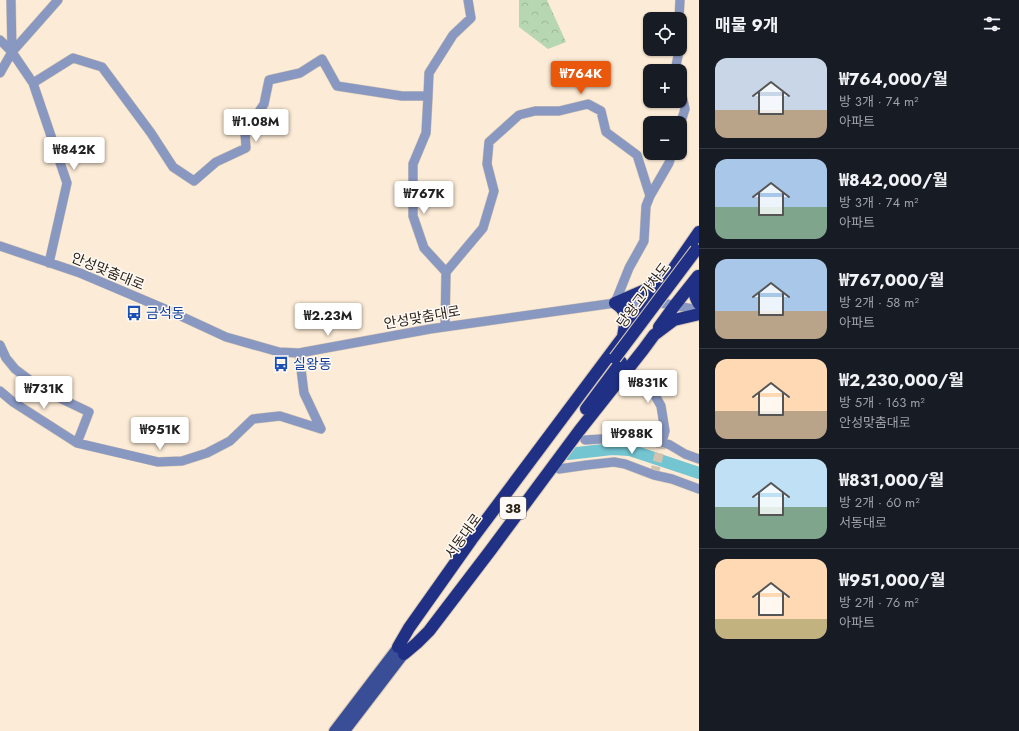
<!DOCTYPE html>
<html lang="ko">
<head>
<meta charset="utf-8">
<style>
	body { margin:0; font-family:Jost,"Noto Sans KR",sans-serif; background:#20242c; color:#f1f3f6; height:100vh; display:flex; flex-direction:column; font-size:15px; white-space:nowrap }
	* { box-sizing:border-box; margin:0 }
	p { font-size:13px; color:#9ea1a6 }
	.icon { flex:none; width:22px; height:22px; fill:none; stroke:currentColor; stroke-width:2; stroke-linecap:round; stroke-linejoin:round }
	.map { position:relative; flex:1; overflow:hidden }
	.panel { display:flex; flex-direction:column; background:#171b24; width:320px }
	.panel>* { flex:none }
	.buttons { position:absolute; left:643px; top:12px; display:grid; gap:8px }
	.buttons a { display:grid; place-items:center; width:44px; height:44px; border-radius:8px; background:#171b24; box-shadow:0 1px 3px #0004; font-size:20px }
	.price { position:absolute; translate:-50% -34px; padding:0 9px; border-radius:4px; background:#fff; color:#222; font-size:13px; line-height:26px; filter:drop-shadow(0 1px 2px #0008) }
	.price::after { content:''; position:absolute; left:50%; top:24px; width:12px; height:9px; margin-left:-6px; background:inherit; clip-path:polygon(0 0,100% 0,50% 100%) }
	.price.on { background:#ea580c; color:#fff }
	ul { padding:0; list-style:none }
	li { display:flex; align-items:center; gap:12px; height:100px; padding:0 16px }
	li+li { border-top:1px solid #363941 }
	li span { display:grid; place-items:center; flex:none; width:112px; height:80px; border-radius:12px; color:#555 }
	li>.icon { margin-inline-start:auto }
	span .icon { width:48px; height:48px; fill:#fffc; stroke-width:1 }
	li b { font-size:17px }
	h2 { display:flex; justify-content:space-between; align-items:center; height:48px; padding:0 16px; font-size:17px }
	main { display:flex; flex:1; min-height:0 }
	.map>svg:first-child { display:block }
	.forest { fill:url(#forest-crowns) }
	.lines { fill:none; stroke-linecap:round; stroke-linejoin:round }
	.river { stroke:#73c5d2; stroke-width:12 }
	.minor-tunnel { stroke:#d2c3b0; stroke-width:9; stroke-dasharray:9 4.5; stroke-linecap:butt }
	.minor-casing { stroke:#d7c7b4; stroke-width:10 }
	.major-casing { stroke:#d7c7b4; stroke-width:12 }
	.highway-casing { stroke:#d7c7b4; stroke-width:14 }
	.minor { stroke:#8998c1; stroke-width:9 }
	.major { stroke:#394e96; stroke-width:10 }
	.highway { stroke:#203185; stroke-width:12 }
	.highway-bridge-casing { stroke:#d7c7b4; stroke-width:14; stroke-linecap:butt }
	.highway-bridge { stroke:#203185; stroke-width:12 }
	.labels { text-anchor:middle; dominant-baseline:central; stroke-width:3; stroke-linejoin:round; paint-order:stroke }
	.shield { fill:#fffaf5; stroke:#6b645c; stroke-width:1 }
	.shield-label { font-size:13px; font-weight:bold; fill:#2c241a }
	.street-label { font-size:14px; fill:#2c241a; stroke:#fffaf5 }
	.transit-label { font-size:14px; fill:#164399; stroke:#fffaf5; text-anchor:start }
</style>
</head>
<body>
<main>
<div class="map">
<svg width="699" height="731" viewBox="0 0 699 731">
	<defs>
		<pattern id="forest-crowns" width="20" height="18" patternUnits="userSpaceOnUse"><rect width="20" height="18" fill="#b7d7b2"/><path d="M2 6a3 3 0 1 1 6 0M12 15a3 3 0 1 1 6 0" fill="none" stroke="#9eb898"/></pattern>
	</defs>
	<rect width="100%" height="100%" fill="#fcebd6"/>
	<path class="forest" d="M 519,0 L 547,0 L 566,42 L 548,49 L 519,27 Z"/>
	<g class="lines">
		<path class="river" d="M 568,454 L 612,449 L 630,450 L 699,473"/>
		<path class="minor-tunnel" d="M 654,475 L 662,442"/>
		<defs>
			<path id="minor" d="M 679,19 L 680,0
				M 0,40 L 12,52 L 11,0
				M 12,52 L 33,83 L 73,58 L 102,67 L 151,133 L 173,167 L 194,181 L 216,162 L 246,148 L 245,133 L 264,104 L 269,80 L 300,73 L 322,59 L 337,86 L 402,96 L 428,96 L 429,73 L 453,35 L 471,18 L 468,0
				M 676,71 C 675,64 679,56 679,49
				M 0,73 L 12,52 L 58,0
				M 33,83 L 67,183 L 49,263
				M 680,87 L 685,109 L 680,125
				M 428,96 L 426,133 L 413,164 L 413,216 L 424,248 L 446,272 L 445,327
				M 650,196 L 669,163 L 672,153
				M 0,246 L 80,273 L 172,312 L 226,337 L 279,352 L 299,353 L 430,329 L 615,303 L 649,302 L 667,304 L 699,310
				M 446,272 L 483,228 L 494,191 L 487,164 L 489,142 L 519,115 L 535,111 L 559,111 L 588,104 L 601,111 L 606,132 L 637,155 L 650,196 L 646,206 L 644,241 L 629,268 L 615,303
				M 0,345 L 6,358 L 15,369 L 43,390 L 89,412 L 77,443 L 158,462 L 182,461 L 207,453 L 230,441 L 253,419 L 280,416 L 321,429 L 304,393 L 299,353
				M 627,370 L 652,390 L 661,406 L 665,431 L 662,442
				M 0,391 L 13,402 L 77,443
				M 585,440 L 617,438 L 657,440 L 670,445 L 685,454 L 699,459
				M 559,469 L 587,465 L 614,462 L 625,464 L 654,475 L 672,479 L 699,489"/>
			<path id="major" d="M 334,731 L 398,647
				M 345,731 L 404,654"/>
			<path id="highway" d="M 697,279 C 693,288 693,295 699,304
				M 615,303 L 645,290 L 672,271 L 699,232
				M 659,327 L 675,305 L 698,276
				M 625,334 L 665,280
				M 586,409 L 621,362
				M 398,647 L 409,628 L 472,539 L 623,337 C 625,322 630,312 615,303
				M 404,654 L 417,643 L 429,631 L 490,551 L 579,431 L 643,350 L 654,335 L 674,320 L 699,314"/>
		</defs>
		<use href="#minor" class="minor-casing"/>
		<use href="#major" class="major-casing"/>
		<use href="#highway" class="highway-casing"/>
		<use href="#minor" class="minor"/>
		<use href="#major" class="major"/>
		<use href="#highway" class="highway"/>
		<defs>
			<path id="highway-bridge" d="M 615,358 L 696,250"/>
		</defs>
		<use href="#highway-bridge" class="highway-bridge-casing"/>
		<use href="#highway-bridge" class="highway-bridge"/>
	</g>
	<defs>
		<symbol id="bus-bare" viewBox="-9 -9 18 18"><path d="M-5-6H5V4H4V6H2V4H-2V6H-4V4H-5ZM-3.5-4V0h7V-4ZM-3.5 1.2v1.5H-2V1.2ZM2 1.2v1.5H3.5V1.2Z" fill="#1a4fb4" stroke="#fffaf5" stroke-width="2.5" paint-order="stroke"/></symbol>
	</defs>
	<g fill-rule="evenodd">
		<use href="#bus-bare" x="123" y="302" width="22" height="22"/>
		<use href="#bus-bare" x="270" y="353" width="22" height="22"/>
	</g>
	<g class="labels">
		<rect class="shield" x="500" y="497" width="26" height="22" rx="3"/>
		<g class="shield-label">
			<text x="513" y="508">38</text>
		</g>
		<g class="street-label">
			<text transform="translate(108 271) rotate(22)">안성맞춤대로</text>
			<text transform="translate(643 295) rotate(-53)">당왕고가차도</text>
			<text transform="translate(422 317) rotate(-10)">안성맞춤대로</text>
			<text transform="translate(463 536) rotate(-54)">서동대로</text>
		</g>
		<g class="transit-label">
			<text x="146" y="313">금석동</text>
			<text x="293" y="364">실왕동</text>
		</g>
	</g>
</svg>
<div class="buttons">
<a><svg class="icon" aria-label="locate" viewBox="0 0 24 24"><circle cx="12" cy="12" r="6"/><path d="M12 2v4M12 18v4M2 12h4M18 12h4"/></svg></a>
<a>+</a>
<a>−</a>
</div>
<b class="price on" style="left:581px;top:95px">₩764K</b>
<b class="price" style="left:256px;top:143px">₩1.08M</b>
<b class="price" style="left:74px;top:171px">₩842K</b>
<b class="price" style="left:424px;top:215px">₩767K</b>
<b class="price" style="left:328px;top:337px">₩2.23M</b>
<b class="price" style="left:648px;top:404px">₩831K</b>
<b class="price" style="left:44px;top:410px">₩731K</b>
<b class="price" style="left:160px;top:451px">₩951K</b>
<b class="price" style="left:632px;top:455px">₩988K</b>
</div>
<section class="panel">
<h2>매물 9개<svg class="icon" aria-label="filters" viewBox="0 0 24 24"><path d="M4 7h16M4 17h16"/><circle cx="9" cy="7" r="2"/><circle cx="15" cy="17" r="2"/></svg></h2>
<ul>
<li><span style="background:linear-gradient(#c9d6e8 65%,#b9a48a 0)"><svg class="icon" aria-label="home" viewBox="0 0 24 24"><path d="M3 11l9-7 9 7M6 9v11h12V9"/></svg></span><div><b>₩764,000/월</b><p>방 3개 · 74 m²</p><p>아파트</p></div></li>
<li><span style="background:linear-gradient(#a9c7e8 60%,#7fa58c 0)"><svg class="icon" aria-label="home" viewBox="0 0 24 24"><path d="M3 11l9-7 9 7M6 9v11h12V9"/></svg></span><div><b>₩842,000/월</b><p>방 3개 · 74 m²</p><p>아파트</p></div></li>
<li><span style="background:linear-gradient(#a9c7e8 65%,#b9a48a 0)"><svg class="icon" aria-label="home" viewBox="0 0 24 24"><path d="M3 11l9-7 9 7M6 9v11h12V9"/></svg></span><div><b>₩767,000/월</b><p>방 2개 · 58 m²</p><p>아파트</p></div></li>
<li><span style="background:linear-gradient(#ffd9b3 65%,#b9a48a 0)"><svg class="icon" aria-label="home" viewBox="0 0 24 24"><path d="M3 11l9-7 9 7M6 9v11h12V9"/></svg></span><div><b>₩2,230,000/월</b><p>방 5개 · 163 m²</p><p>안성맞춤대로</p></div></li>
<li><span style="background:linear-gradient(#bfe0f5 60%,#7fa58c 0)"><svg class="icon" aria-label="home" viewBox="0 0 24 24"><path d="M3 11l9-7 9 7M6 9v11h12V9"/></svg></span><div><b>₩831,000/월</b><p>방 2개 · 60 m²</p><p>서동대로</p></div></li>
<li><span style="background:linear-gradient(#ffd9b3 75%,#c2b280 0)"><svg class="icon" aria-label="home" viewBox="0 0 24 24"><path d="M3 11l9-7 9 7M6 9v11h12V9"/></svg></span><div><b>₩951,000/월</b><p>방 2개 · 76 m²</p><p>아파트</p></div></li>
</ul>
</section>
</main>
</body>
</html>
